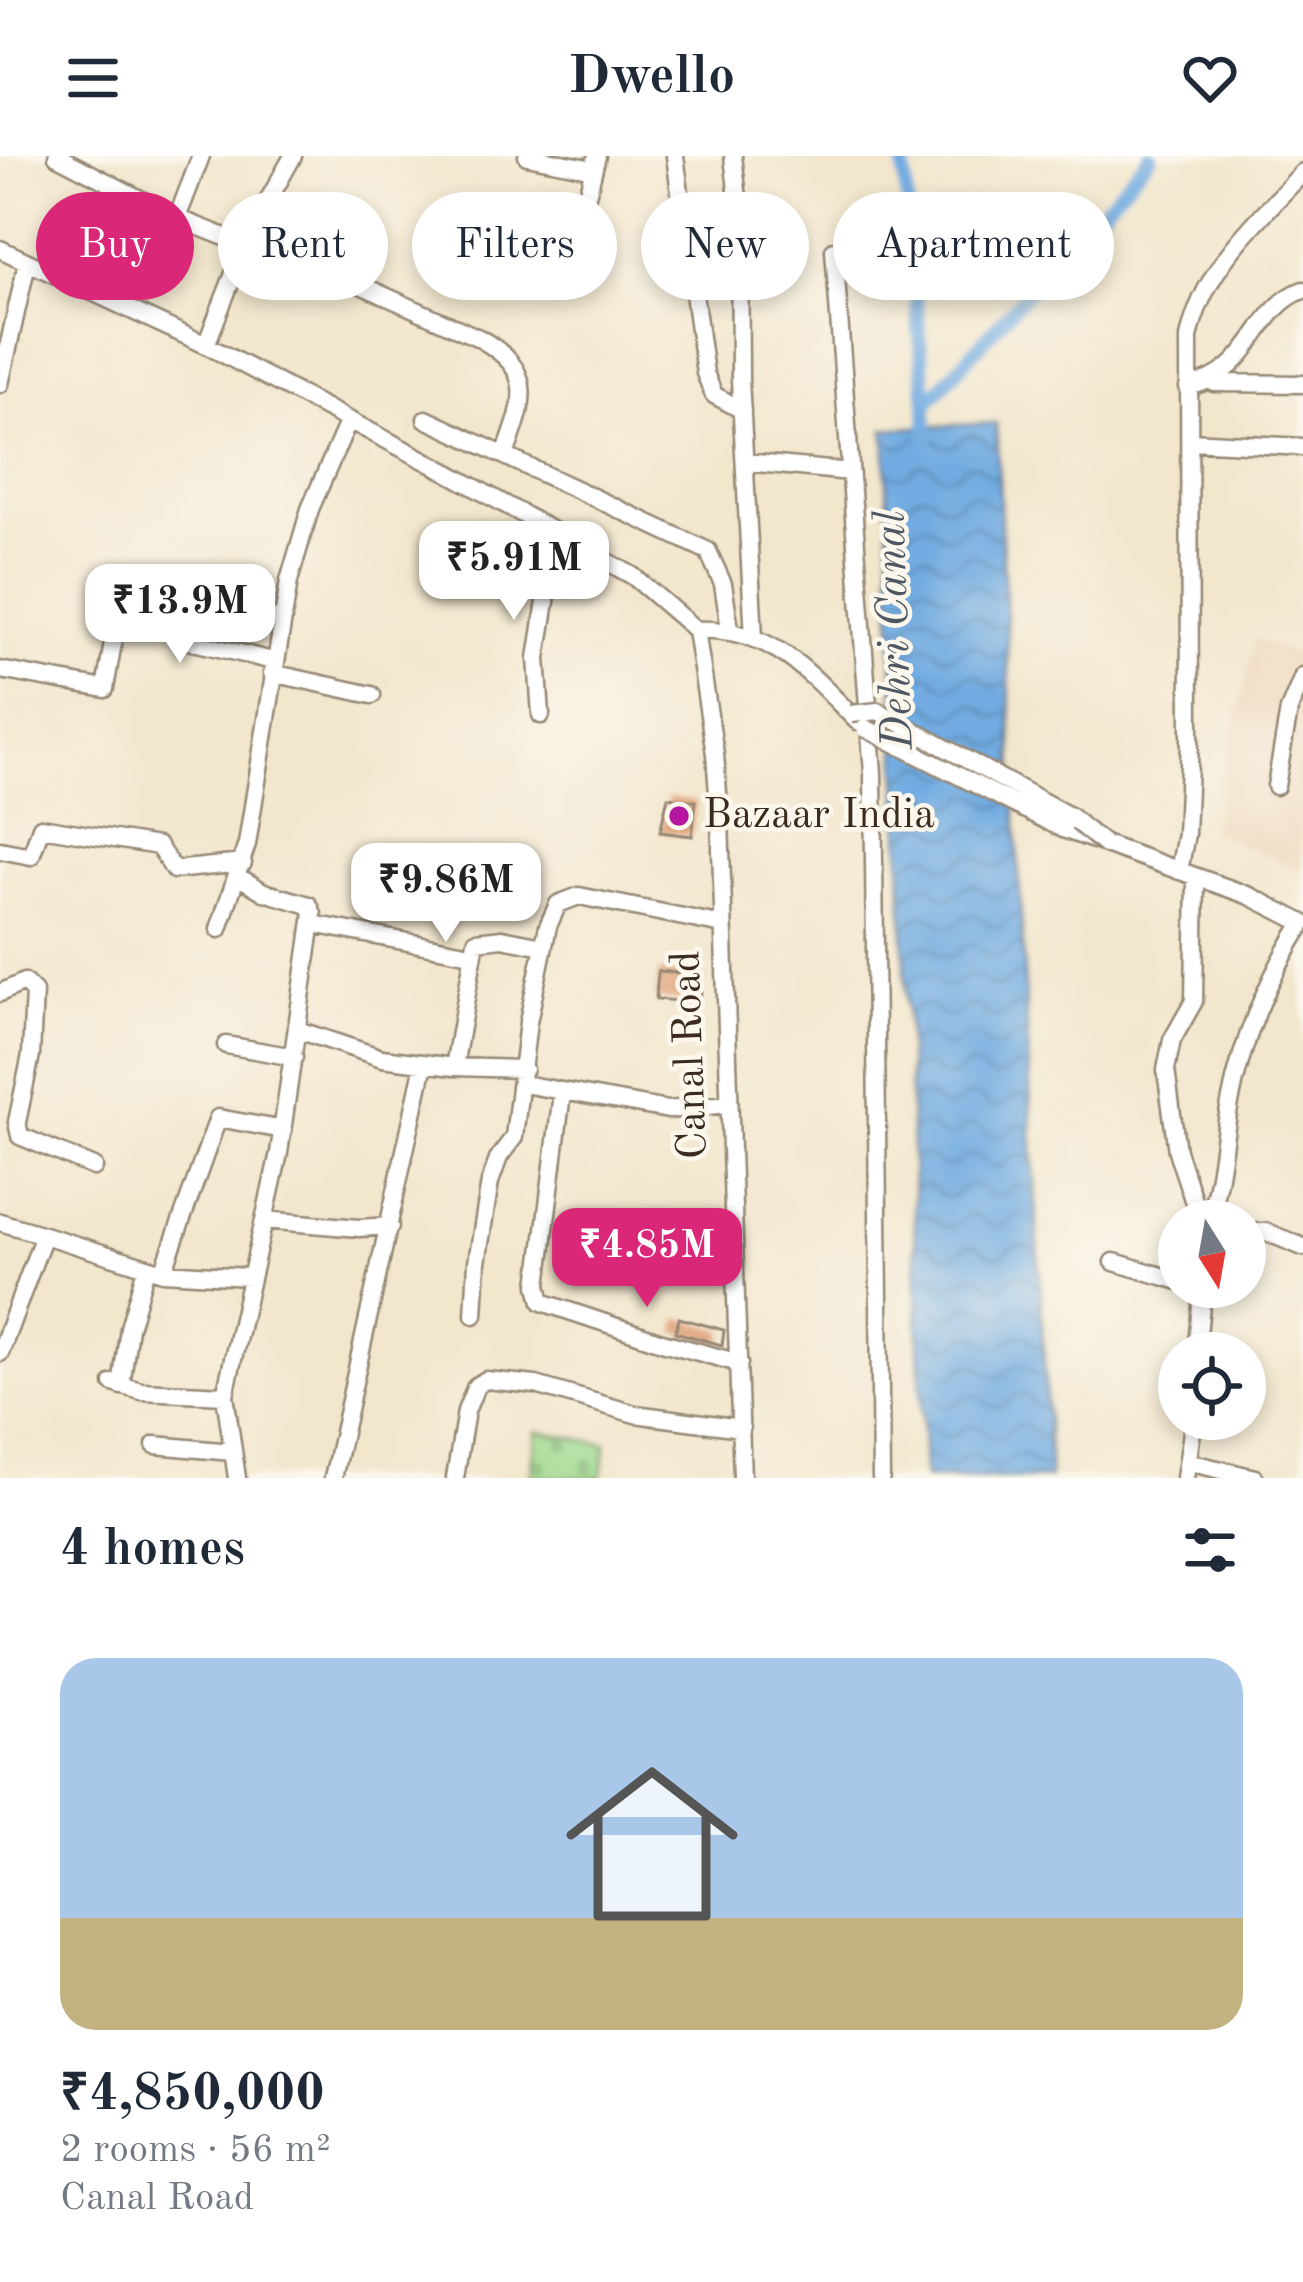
<!DOCTYPE html>
<html lang="en">
<head>
<meta charset="utf-8">
<style>
	body { margin:0; font-family:"Old Standard TT",serif; background:#f2f2f3; color:#1f2937; height:100vh; display:flex; flex-direction:column; font-size:45px; white-space:nowrap }
	* { box-sizing:border-box; margin:0 }
	p { font-size:39px; color:#747a83 }
	.icon { flex:none; width:66px; height:66px; fill:none; stroke:currentColor; stroke-width:2; stroke-linecap:round; stroke-linejoin:round }
	.map { position:relative; height:1322px; overflow:hidden }
	.drawer { display:flex; flex-direction:column; background:#fff; flex:1 }
	.drawer>* { flex:none }
	.top-card { position:absolute; left:36px; top:36px; width:1233px; height:108px; display:flex; gap:24px }
	.needle { width:78px; rotate:169deg }
	.fabs { position:absolute; left:1158px; top:1044px; display:grid; gap:24px }
	.fabs a { display:grid; place-items:center; width:108px; height:108px; border-radius:50%; background:#fff; box-shadow:0 6px 18px #0003; font-size:60px }
	.price { position:absolute; translate:-50% -102px; padding:0 27px; border-radius:24px; background:#fff; color:#222; font-size:39px; line-height:78px; filter:drop-shadow(0 3px 6px #0008) }
	.price::after { content:''; position:absolute; left:50%; top:72px; width:36px; height:27px; margin-left:-18px; background:inherit; clip-path:polygon(0 0,100% 0,50% 100%) }
	.price.current { background:#db2777; color:#fff }
	ul { padding:0; list-style:none }
	li { display:grid; align-content:center; gap:24px; height:636px; padding:0 60px }
	li span { display:grid; place-items:center; height:372px; border-radius:36px; color:#555 }
	li>.icon { margin-inline-start:auto }
	span .icon { width:216px; height:216px; fill:#fffc; stroke-width:1 }
	li b { font-size:51px }
	h2 { display:flex; justify-content:space-between; align-items:center; height:144px; padding:0 60px; font-size:51px }
	.chip { padding:0 42px; border-radius:54px; background:#fff; box-shadow:0 6px 18px #0003; font-size:42px; line-height:108px }
	.chip.current { background:#db2777; color:#fff }
	header { display:flex; justify-content:space-between; align-items:center; height:156px; padding:0 60px; background:#fff; font-size:54px; font-weight:600 }
	.map>svg:first-child { display:block }
	.built { fill:#edd7bb }
	.cemetery { fill:url(#cemetery-stones); stroke:#6c8256; stroke-width:3 }
	.water { fill:url(#water-waves); stroke:#566a80; stroke-width:3 }
	.lines { fill:none; stroke-linecap:round; stroke-linejoin:round }
	.canal { stroke:#71abe1; stroke-width:14 }
	.building { fill:#e0a078 }
	.minor-casing { stroke:#968875; stroke-width:21 }
	.minor { stroke:#fff; stroke-width:16 }
	.minor-bridge-casing { stroke:#968875; stroke-width:21; stroke-linecap:butt }
	.minor-bridge { stroke:#fff; stroke-width:16 }
	.poi-dot { fill:#b5179e; stroke:#fbf7ec; stroke-width:4.5 }
	.labels { text-anchor:middle; dominant-baseline:central; stroke-width:9; stroke-linejoin:round; paint-order:stroke }
	.poi-label { font-size:42px; fill:#3b2a1e; stroke:#fbf7ec; text-anchor:start }
	.street-label { font-size:42px; fill:#3b2a1e; stroke:#fbf7ec }
	.water-label { font-size:45px; font-style:italic; fill:#4e5762; stroke:#fbf7ec }
</style>
</head>
<body>
<header><svg class="icon" aria-label="menu" viewBox="0 0 24 24"><path d="M4 6h16M4 12h16M4 18h16"/></svg>Dwello<svg class="icon" aria-label="heart" viewBox="0 0 24 24"><path d="M12 20l-8-8c-3-5 5-10 8-4 3-6 11-1 8 4z"/></svg></header>
<div class="map">
<svg width="1303" height="1322" viewBox="0 0 1303 1322">
	<defs>
		<pattern id="cemetery-stones" width="16" height="16" patternUnits="userSpaceOnUse" patternTransform="scale(3)"><rect width="16" height="16" fill="#9ed98d"/><path d="M2 7V4a2 2 0 0 1 4 0v3zM10 15v-3a2 2 0 0 1 4 0v3z" fill="#89ba79"/></pattern>
		<pattern id="water-waves" width="16" height="10" patternUnits="userSpaceOnUse" patternTransform="scale(3)"><rect width="16" height="10" fill="#71abe1"/><path d="M0 5q4-4 8 0t8 0" fill="none" stroke="#5e8bb6"/></pattern>
	</defs>
	<rect width="100%" height="100%" fill="#fbf7ec"/>
	<filter id="ink" filterUnits="userSpaceOnUse"><feTurbulence type="fractalNoise" baseFrequency=".00833" numOctaves="2"/><feDisplacementMap in="SourceGraphic" scale="24" xChannelSelector="R" yChannelSelector="G"/><feConvolveMatrix kernelMatrix="1 2 1 2 8 2 1 2 1" color-interpolation-filters="sRGB"/></filter>
	<filter id="wash" filterUnits="userSpaceOnUse"><feTurbulence type="fractalNoise" baseFrequency=".004" numOctaves="4" result="noise"/><feDisplacementMap in="SourceGraphic" scale="48" xChannelSelector="R" yChannelSelector="G"/><feGaussianBlur stdDeviation="2.7" result="paint"/><feColorMatrix in="noise" values="0 0 0 0 0 0 0 0 0 0 0 0 0 0 0 0 0 1.4 0 .05"/><feComposite in="paint" operator="in"/></filter>
	<g filter="url(#wash)">
		<rect width="100%" height="100%" fill="#f2e6cc"/>
		<path class="built" d="M 1255,483 L 1303,501 L 1303,714 L 1210,676 Z"/>
		<path class="cemetery" d="M 537,1275 L 606,1288 L 601,1322 L 530,1322 Z"/>
		<path class="water" d="M 996,267 L 1050,1322 L 924,1322 L 885,273 Z"/>
		<g class="lines">
			<path class="canal" d="M 903,0 L 926,248
				M 927,285 L 926,248 L 1151,0"/>
		</g>
		<g id="blocks">
			<path class="building" d="M 668,641 L 696,645 L 692,680 L 660,676 Z
				M 658,815 L 702,819 L 700,847 L 656,843 Z
				M 679,1162 L 724,1174 L 722,1189 L 675,1176 Z"/>
		</g>
	</g>
	<g filter="url(#ink)">
		<use href="#blocks" fill-opacity="0" stroke="#968875" stroke-width="3"/>
		<g class="lines">
			<defs>
				<path id="minor" d="M 57,0 L 177,62 L 245,89
					M 527,0 L 593,13
					M 675,0 L 705,217 L 714,239 L 742,254
					M 733,0 L 739,51 L 740,223 L 754,481
					M 177,62 L 201,0
					M 249,79 L 479,182 C 537,215 525,244 505,299
					M 0,93 L 206,189 L 449,317 L 633,420 L 696,474 C 772,471 807,515 857,565
					M 834,94 L 873,617 L 881,1322
					M 577,108 L 584,51 L 597,0
					M 206,189 L 249,79 L 293,0
					M 1214,227 L 1303,228
					M 0,228 L 27,107
					M 1188,231 C 1257,215 1253,153 1303,134
					M 426,263 L 708,395 L 723,428 L 730,473
					M 1190,285 L 1303,291
					M 746,306 L 850,316
					M 180,438 L 175,462 L 185,484 L 273,505
					M 696,474 L 715,598 L 720,663 L 742,1322
					M 0,514 L 105,533 L 122,434 L 162,434 L 280,464
					M 272,517 L 372,539
					M 541,559 L 537,502 L 557,376
					M 1276,630 L 1289,554 L 1303,520
					M 1063,673 L 1250,740 L 1303,767
					M 0,694 L 31,700 L 41,671 L 158,690 L 174,714 L 243,707
					M 1179,715 L 1186,678 L 1190,586 L 1189,182 C 1203,112 1256,67 1303,16
					M 1196,721 L 1194,845 L 1172,884 L 1166,914 L 1177,995 L 1200,1065
					M 313,768 L 471,798
					M 219,773 L 247,688 L 289,425 L 310,353 L 349,264
					M 0,837 L 24,826 L 34,836 L 31,899 L 17,966 L 20,980 L 94,1011
					M 298,874 L 382,902 L 454,911 L 524,913
					M 226,889 L 294,901
					M 454,911 L 476,785 L 502,782 L 543,790
					M 523,928 L 668,954 L 728,948
					M 562,937 L 538,1129 L 542,1146 L 662,1186 L 739,1207
					M 264,1064 L 359,1072 L 390,1070
					M 1207,1065 C 1222,1025 1222,988 1230,947 C 1242,884 1269,820 1303,767
					M 0,1066 L 44,1079 L 0,1197
					M 1245,1076 L 1266,1076 L 1303,1091
					M 44,1079 L 163,1116 L 248,1121
					M 1114,1106 L 1179,1125
					M 163,1116 L 218,962 L 283,974
					M 474,1159 L 477,1106 L 490,1026 L 499,1001 L 514,981 L 528,866 L 548,770 L 558,748 L 579,740 L 723,769
					M 1196,1197 L 1203,1131
					M 113,1227 L 141,1235 L 225,1239
					M 121,1230 L 129,1172 L 146,1112
					M 155,1289 L 232,1296
					M 1188,1306 L 1255,1322
					M 237,1322 L 225,1239 L 279,997 L 313,758 L 309,749 L 264,736 L 239,721
					M 333,1322 L 424,908
					M 455,1322 L 466,1255 L 476,1230 L 486,1224 L 536,1229 L 635,1258 L 741,1272
					M 1185,1322 L 1194,1263"/>
			</defs>
			<use href="#minor" class="minor-casing"/>
			<use href="#minor" class="minor"/>
			<defs>
				<path id="minor-bridge" d="M 851,558 L 878,555 L 1071,661 L 1105,689
					M 865,572 L 1063,673"/>
			</defs>
			<use href="#minor-bridge" class="minor-bridge-casing"/>
			<use href="#minor-bridge" class="minor-bridge"/>
		</g>
	</g>
	<circle class="poi-dot" cx="679" cy="660" r="12"/>
	<g class="labels">
		<g class="poi-label">
			<text x="703" y="660">Bazaar India</text>
		</g>
		<g class="street-label">
			<text transform="translate(691 899) rotate(-92)">Canal Road</text>
		</g>
		<g class="water-label">
			<text transform="translate(896 474) rotate(-92)">Dehri Canal</text>
		</g>
	</g>
</svg>
<div class="fabs">
<a><svg class="needle" viewBox="-14 -14 28 28"><path d="M0-13l5 13h-10z" fill="#e53935"/><path d="M0 13l5-13h-10z" fill="#747a83"/></svg></a>
<a><svg class="icon" aria-label="locate" viewBox="0 0 24 24"><circle cx="12" cy="12" r="6"/><path d="M12 2v4M12 18v4M2 12h4M18 12h4"/></svg></a>
</div>
<b class="price" style="left:514px;top:467px">₹5.91M</b>
<b class="price" style="left:180px;top:510px">₹13.9M</b>
<b class="price" style="left:446px;top:789px">₹9.86M</b>
<b class="price current" style="left:647px;top:1154px">₹4.85M</b>
<div class="top-card">
<a class="chip current">Buy</a>
<a class="chip">Rent</a>
<a class="chip">Filters</a>
<a class="chip">New</a>
<a class="chip">Apartment</a>
</div>
</div>
<section class="drawer">
<h2>4 homes<svg class="icon" aria-label="filters" viewBox="0 0 24 24"><path d="M4 7h16M4 17h16"/><circle cx="9" cy="7" r="2"/><circle cx="15" cy="17" r="2"/></svg></h2>
<ul>
<li><span style="background:linear-gradient(#a9c7e8 70%,#c2b280 0)"><svg class="icon" aria-label="home" viewBox="0 0 24 24"><path d="M3 11l9-7 9 7M6 9v11h12V9"/></svg></span><div><b>₹4,850,000</b><p>2 rooms · 56 m²</p><p>Canal Road</p></div></li>
</ul>
</section>
</body>
</html>
